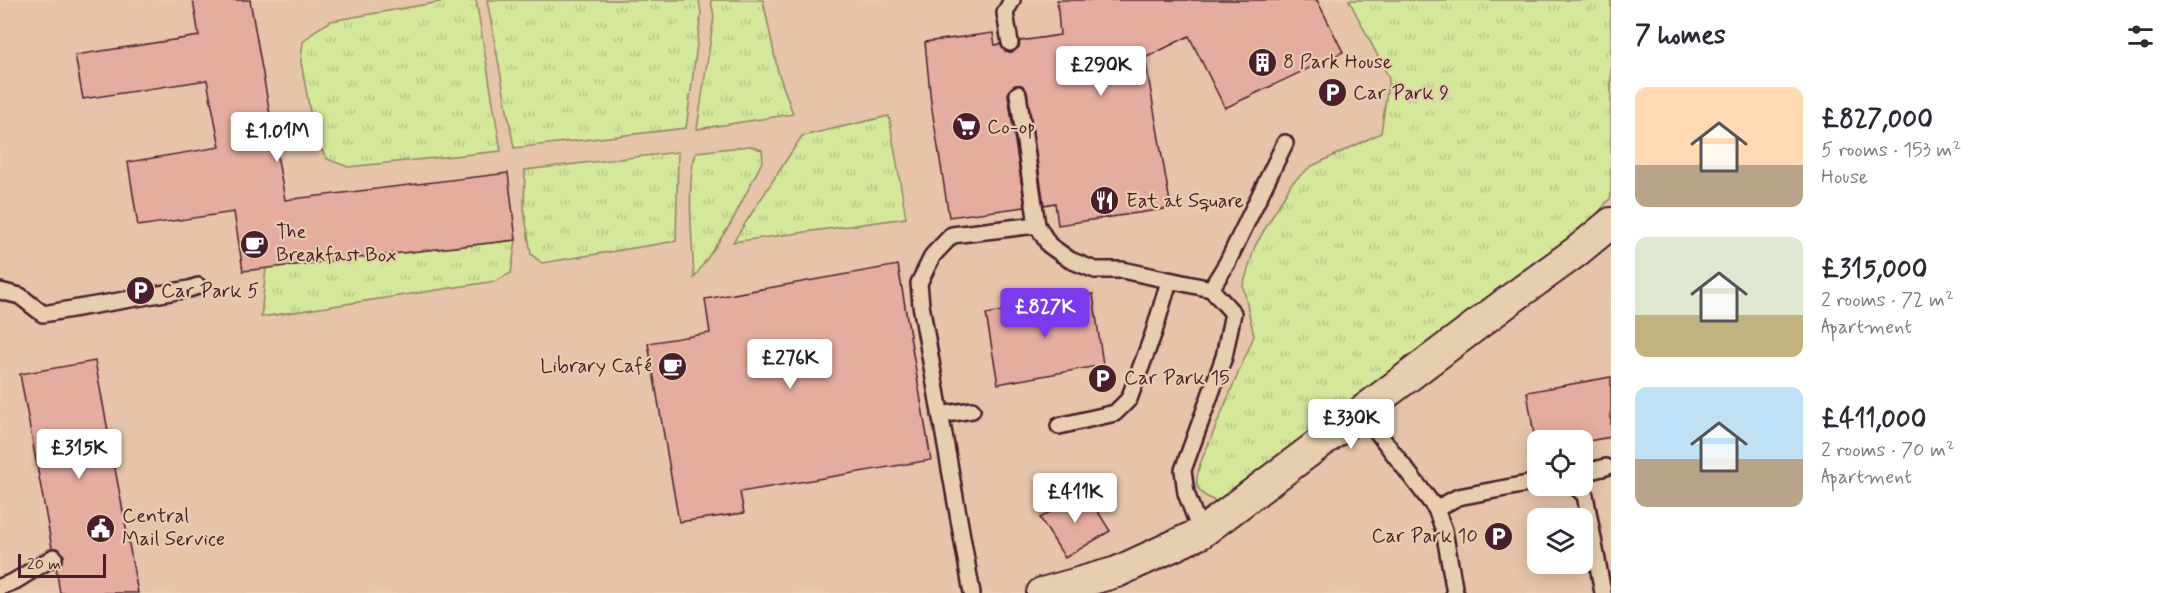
<!DOCTYPE html>
<html lang="en">
<head>
<meta charset="utf-8">
<style>
	body { margin:0; font-family:Mynerve,sans-serif; background:#f2f2f3; color:#2b2b33; height:100vh; display:flex; flex-direction:column; font-size:22px; white-space:nowrap }
	* { box-sizing:border-box; margin:0 }
	p { font-size:20px; color:#7c7c81 }
	.icon { flex:none; width:33px; height:33px; fill:none; stroke:currentColor; stroke-width:2; stroke-linecap:round; stroke-linejoin:round }
	.map { position:relative; flex:1; overflow:hidden }
	.side { display:flex; flex-direction:column; background:#fff; width:570px }
	.side>* { flex:none }
	.fabs { position:absolute; left:1527px; top:430px; display:grid; gap:12px }
	.fabs a { display:grid; place-items:center; width:66px; height:66px; border-radius:12px; background:#fff; box-shadow:0 3px 15px #0003; font-size:30px }
	.scale { position:absolute; left:18px; bottom:15px; width:88px; box-sizing:border-box; padding-left:6px; border:3px solid #4a1f2b; border-top:0; font-size:16px; line-height:21px; white-space:nowrap; color:#4a1f2b; -webkit-text-stroke:4px #e6ceae; paint-order:stroke }
	.price { position:absolute; translate:-50% -51px; padding:0 14px; border-radius:6px; background:#fff; color:#222; font-size:20px; line-height:39px; filter:drop-shadow(0 2px 3px #0008) }
	.price::after { content:''; position:absolute; left:50%; top:36px; width:18px; height:14px; margin-left:-9px; background:inherit; clip-path:polygon(0 0,100% 0,50% 100%) }
	.price.selected { background:#7c3aed; color:#fff }
	ul { padding:0; list-style:none }
	li { display:flex; align-items:center; gap:18px; height:150px; padding:0 24px }
	li span { display:grid; place-items:center; flex:none; width:168px; height:120px; border-radius:12px; color:#555 }
	li>.icon { margin-inline-start:auto }
	span .icon { width:72px; height:72px; fill:#fffc; stroke-width:1 }
	li b { font-size:26px }
	h2 { display:flex; justify-content:space-between; align-items:center; height:72px; padding:0 24px; font-size:26px }
	main { display:flex; flex:1; min-height:0 }
	.map>svg:first-child { display:block }
	.built { fill:#e6c4aa; fill-rule:evenodd }
	.grass { fill:url(#grass-tufts); stroke:#8f8363; stroke-width:1.5 }
	.building { fill:#e5aca0; stroke:#4a1f2b; stroke-width:1.5 }
	.lines { fill:none; stroke-linecap:round; stroke-linejoin:round }
	.service-casing { stroke:#4a1f2b; stroke-width:20 }
	.minor-casing { stroke:#4a1f2b; stroke-width:34 }
	.service { stroke:#e6ceae; stroke-width:15 }
	.minor { stroke:#e6ceae; stroke-width:30 }
	.labels { text-anchor:middle; dominant-baseline:central; stroke-width:4.5; stroke-linejoin:round; paint-order:stroke }
	.poi-label { font-size:20px; fill:#4a1f2b; stroke:#e6ceae; text-anchor:start }
</style>
</head>
<body>
<main>
<div class="map">
<svg width="1611" height="593" viewBox="0 0 1611 593">
	<defs>
		<pattern id="grass-tufts" width="24" height="20" patternUnits="userSpaceOnUse" patternTransform="scale(1.5)"><rect width="24" height="20" fill="#d4e79b"/><path d="M3 7l-1-3M5 7V3M7 7l1-3M15 17l-1-3M17 17v-4M19 17l1-3" fill="none" stroke="#b8c686"/></pattern>
	</defs>
	<rect width="100%" height="100%" fill="#e6ceae"/>
	<filter id="ink" filterUnits="userSpaceOnUse"><feTurbulence type="fractalNoise" baseFrequency=".0167" numOctaves="2"/><feDisplacementMap in="SourceGraphic" scale="12" xChannelSelector="R" yChannelSelector="G"/><feConvolveMatrix kernelMatrix="1 2 1 2 8 2 1 2 1" color-interpolation-filters="sRGB"/></filter>
	<g filter="url(#ink)">
		<path class="built" d="M 0,0 L 1611,0 L 1611,593 L 0,593 ZM 1538,441 L 1582,441 L 1582,486 L 1538,486 ZM 1538,519 L 1582,519 L 1582,564 L 1538,564 Z"/>
		<path class="grass" d="M 451,0 L 476,0 L 501,151 L 348,167 L 327,159 L 315,139 L 301,62 L 303,42 L 316,30 L 331,21 Z
			M 487,0 L 699,0 L 701,14 L 686,128 L 514,148 Z
			M 711,0 L 763,0 L 778,72 L 793,114 L 697,129 L 714,17 Z
			M 1349,0 L 1611,0 L 1611,197 L 1594,218 L 1229,495 L 1215,501 C 1193,491 1195,485 1200,464 L 1254,336 L 1243,286 L 1255,246 L 1291,184 L 1310,167 L 1381,133 L 1389,78 Z
			M 889,116 L 906,218 L 733,242 L 802,136 Z
			M 750,146 L 762,150 L 763,160 L 731,223 L 694,278 C 693,250 685,173 697,152 Z
			M 678,152 L 676,241 L 542,263 L 531,254 L 524,210 L 525,170 Z
			M 516,240 L 511,273 L 496,281 L 261,317 L 266,268 Z"/>
		<path class="building" d="M 193,0 L 250,0 L 285,200 L 508,173 L 516,240 L 243,271 L 234,212 L 138,226 L 128,162 L 220,147 L 207,80 L 83,99 L 75,55 L 199,36 Z
			M 1057,0 L 1317,0 L 1343,52 L 1225,108 L 1189,36 L 1145,58 L 1171,208 L 1058,225 L 1055,203 L 1044,205 L 1027,92 L 1022,85 L 1016,85 L 1009,90 L 1008,95 L 1025,207 L 949,217 L 931,103 L 925,42 L 993,33 L 995,45 L 1000,44 L 1006,52 L 1012,52 L 1019,47 L 1020,41 L 1060,35 Z
			M 898,265 L 931,460 L 740,492 L 744,513 L 679,522 L 648,343 L 710,333 L 705,299 Z
			M 1093,294 L 1103,365 L 998,384 L 986,314 Z
			M 95,361 L 122,506 L 138,593 L 60,593 L 56,567 L 62,562 L 64,556 L 59,549 L 52,548 L 44,504 L 20,374 Z
			M 1611,377 L 1611,437 L 1588,441 L 1535,441 L 1527,392 Z
			M 1085,491 L 1110,531 L 1065,558 L 1040,518 Z"/>
		<g class="lines">
			<defs>
				<path id="service" d="M 1010,43 L 1005,13 L 1012,0
					M 1018,94 L 1037,225 L 1049,245 L 1070,260 L 1095,270 L 1122,270 L 1211,289
					M 0,291 L 20,296 L 43,314 L 189,289 L 198,286
					M 1362,412 L 1436,509 L 1444,530 L 1455,593
					M 940,415 L 972,410
					M 1059,426 L 1115,413 L 1129,399 L 1154,332 L 1169,281
					M 1582,473 L 1606,467
					M 1575,486 L 1585,495 L 1603,593
					M 1436,509 L 1458,497 L 1538,482
					M 1201,533 L 1186,493 L 1183,470 L 1224,357 L 1233,313 L 1211,289 L 1227,263 L 1285,143
					M 0,587 L 15,581 L 54,557
					M 972,593 L 921,305 L 919,283 L 933,255 L 952,235 L 1037,225"/>
				<path id="minor" d="M 1042,593 L 1117,572 L 1201,533 L 1511,299 L 1576,252 L 1611,223"/>
			</defs>
			<use href="#service" class="service-casing"/>
			<use href="#minor" class="minor-casing"/>
			<use href="#service" class="service"/>
			<use href="#minor" class="minor"/>
		</g>
	</g>
	<defs>
		<symbol id="building-disc" viewBox="-11 -11 22 22"><circle r="9.5" fill="#4a1f2b" stroke="#e6ceae"/><path d="M-4-6H4V6H1V3H-1V6H-4ZM-2.5-4.3h1.7v1.8h-1.7ZM.8-4.3h1.7v1.8H.8ZM-2.5-1h1.7V.8h-1.7ZM.8-1h1.7V.8H.8Z" fill="#fff"/></symbol>
		<symbol id="parking-disc" viewBox="-11 -11 22 22"><circle r="9.5" fill="#4a1f2b" stroke="#e6ceae"/><path d="M-3.5-5.5H1a3.5 3.5 0 0 1 0 7H-1V5.5H-3.5ZM-1-3.4V-.6H.8a1.4 1.4 0 0 0 0-2.8Z" fill="#fff"/></symbol>
		<symbol id="supermarket-disc" viewBox="-11 -11 22 22"><circle r="9.5" fill="#4a1f2b" stroke="#e6ceae"/><path d="M-6-5.5h2.5l.6 2H6L4.5 2H-2.5L-4.4-4H-6ZM-1.5 3.2a1.3 1.3 0 1 0 .1 0ZM3 3.2a1.3 1.3 0 1 0 .1 0Z" fill="#fff"/></symbol>
		<symbol id="restaurant-disc" viewBox="-11 -11 22 22"><circle r="9.5" fill="#4a1f2b" stroke="#e6ceae"/><path d="M-5-6h1v4h1v-4h1v4h1v-4h1v5L-1.5 .5V6h-2V.5L-5-1ZM5-6V6H3V1.5H1.5Q1.5-4 5-6Z" fill="#fff"/></symbol>
		<symbol id="cafe-disc" viewBox="-11 -11 22 22"><circle r="9.5" fill="#4a1f2b" stroke="#e6ceae"/><path d="M-5.5-4.5H6V0H3Q3 3.5 0 3.5H-2.5Q-5.5 3.5-5.5 0ZM3-3.2v2h1.7v-2ZM-6 4.5H4V6H-6Z" fill="#fff"/></symbol>
		<symbol id="civic-disc" viewBox="-11 -11 22 22"><circle r="9.5" fill="#4a1f2b" stroke="#e6ceae"/><path d="M-.6-6.5H3V-4.5H.6V-3L4-1V1h2V6H-6V1h2V-1L-.6-3ZM-1.2 2.5V6h2.4V2.5Z" fill="#fff"/></symbol>
	</defs>
	<g fill-rule="evenodd">
		<use href="#building-disc" x="1246" y="46" width="33" height="33"/>
		<use href="#parking-disc" x="1316" y="76" width="33" height="33"/>
		<use href="#supermarket-disc" x="950" y="110" width="33" height="33"/>
		<use href="#restaurant-disc" x="1088" y="184" width="33" height="33"/>
		<use href="#cafe-disc" x="238" y="228" width="33" height="33"/>
		<use href="#parking-disc" x="124" y="274" width="33" height="33"/>
		<use href="#cafe-disc" x="656" y="350" width="33" height="33"/>
		<use href="#parking-disc" x="1086" y="362" width="33" height="33"/>
		<use href="#civic-disc" x="84" y="512" width="33" height="33"/>
		<use href="#parking-disc" x="1482" y="520" width="33" height="33"/>
	</g>
	<g class="labels">
		<g class="poi-label">
			<text x="1283" y="62">8 Park House</text>
			<text x="1353" y="93">Car Park 9</text>
			<text x="987" y="127">Co-op</text>
			<text x="1126" y="201">Eat at Square</text>
			<text x="276" y="232">The<tspan x="276" dy="23">Breakfast Box</tspan></text>
			<text x="161" y="291">Car Park 5</text>
			<text x="652" y="366" text-anchor="end">Library Café</text>
			<text x="1124" y="378">Car Park 15</text>
			<text x="122" y="516">Central<tspan x="122" dy="23">Mail Service</tspan></text>
			<text x="1478" y="536" text-anchor="end">Car Park 10</text>
		</g>
	</g>
</svg>
<div class="fabs">
<a><svg class="icon" aria-label="locate" viewBox="0 0 24 24"><circle cx="12" cy="12" r="6"/><path d="M12 2v4M12 18v4M2 12h4M18 12h4"/></svg></a>
<a><svg class="icon" aria-label="layers" viewBox="0 0 24 24"><path d="M12 4l9 5-9 5-9-5zM3 14l9 5 9-5"/></svg></a>
</div>
<div class="scale">20 m</div>
<b class="price" style="left:1101px;top:97px">£290K</b>
<b class="price" style="left:277px;top:163px">£1.01M</b>
<b class="price selected" style="left:1045px;top:339px">£827K</b>
<b class="price" style="left:790px;top:390px">£276K</b>
<b class="price" style="left:1351px;top:450px">£330K</b>
<b class="price" style="left:79px;top:480px">£315K</b>
<b class="price" style="left:1075px;top:524px">£411K</b>
</div>
<section class="side">
<h2>7 homes<svg class="icon" aria-label="filters" viewBox="0 0 24 24"><path d="M4 7h16M4 17h16"/><circle cx="9" cy="7" r="2"/><circle cx="15" cy="17" r="2"/></svg></h2>
<ul>
<li><span style="background:linear-gradient(#ffd9b3 65%,#b9a48a 0)"><svg class="icon" aria-label="home" viewBox="0 0 24 24"><path d="M3 11l9-7 9 7M6 9v11h12V9"/></svg></span><div><b>£827,000</b><p>5 rooms · 153 m²</p><p>House</p></div></li>
<li><span style="background:linear-gradient(#dfe7d0 65%,#c2b280 0)"><svg class="icon" aria-label="home" viewBox="0 0 24 24"><path d="M3 11l9-7 9 7M6 9v11h12V9"/></svg></span><div><b>£315,000</b><p>2 rooms · 72 m²</p><p>Apartment</p></div></li>
<li><span style="background:linear-gradient(#bfe0f5 60%,#b9a48a 0)"><svg class="icon" aria-label="home" viewBox="0 0 24 24"><path d="M3 11l9-7 9 7M6 9v11h12V9"/></svg></span><div><b>£411,000</b><p>2 rooms · 70 m²</p><p>Apartment</p></div></li>
</ul>
</section>
</main>
</body>
</html>
